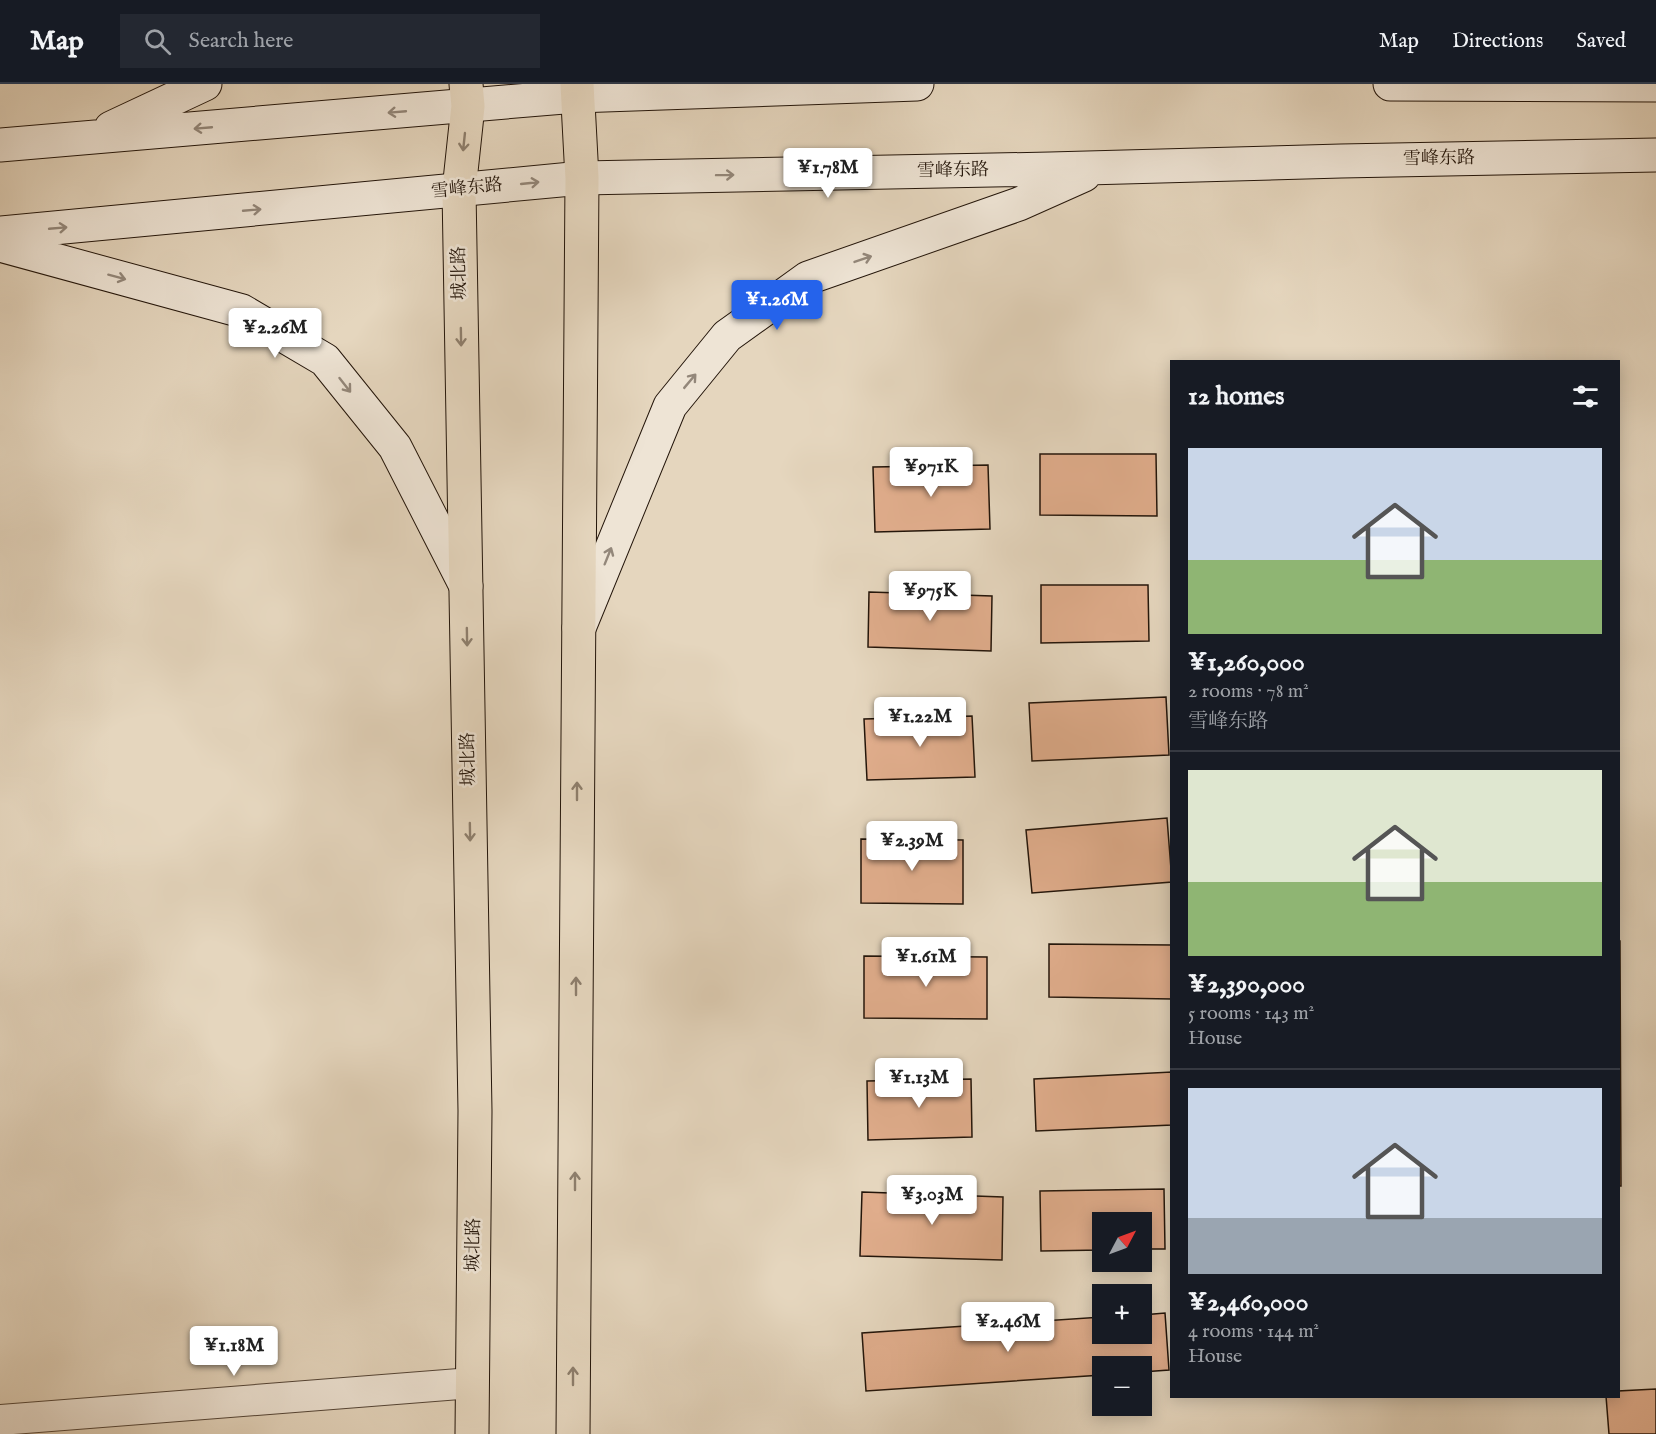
<!DOCTYPE html>
<html lang="en">
<head>
<meta charset="utf-8">
<style>
	body { margin:0; font-family:"IM FELL English","Noto Serif SC",serif; background:#242831; color:#f1f3f6; height:100vh; display:flex; flex-direction:column; font-size:22px; white-space:nowrap }
	* { box-sizing:border-box; margin:0 }
	p { font-size:20px; color:#9ea1a6 }
	.icon { flex:none; width:33px; height:33px; fill:none; stroke:currentColor; stroke-width:2; stroke-linecap:round; stroke-linejoin:round }
	.map { position:relative; flex:1; overflow:hidden }
	.details { position:absolute; left:1170px; top:276px; width:450px; height:1038px; display:flex; flex-direction:column; background:#171b24; border-radius:0px; box-shadow:0 3px 15px #0003 }
	.details>* { flex:none }
	.needle { width:39px; rotate:49deg }
	.controls { position:absolute; left:1092px; top:1128px; display:grid; gap:12px }
	.controls a { display:grid; place-items:center; width:60px; height:60px; border-radius:0px; background:#171b24; box-shadow:0 3px 15px #0003; font-size:30px }
	.price { position:absolute; translate:-50% -51px; padding:0 14px; border-radius:6px; background:#fff; color:#222; font-size:20px; line-height:39px; filter:drop-shadow(0 2px 3px #0008) }
	.price::after { content:''; position:absolute; left:50%; top:36px; width:18px; height:14px; margin-left:-9px; background:inherit; clip-path:polygon(0 0,100% 0,50% 100%) }
	.price.selected { background:#2563eb; color:#fff }
	ul { padding:0; list-style:none }
	li { display:grid; align-content:center; gap:12px; height:318px; padding:0 18px }
	li+li { border-top:2px solid #363941 }
	li span { display:grid; place-items:center; height:186px; border-radius:0px; color:#555 }
	li>.icon { margin-inline-start:auto }
	span .icon { width:108px; height:108px; fill:#fffc; stroke-width:1 }
	li b { font-size:26px }
	h2 { display:flex; justify-content:space-between; align-items:center; height:72px; padding:0 18px; font-size:26px }
	header { display:flex; align-items:center; gap:36px; box-sizing:border-box; height:84px; padding:0 30px; background:#171b24; border-bottom:2px solid #363941 }
	header strong { font-size:28px }
	nav { display:flex; gap:33px; margin-inline-start:auto; font-size:21px }
	.search { width:420px; height:54px; background:#242831; display:flex; align-items:center; gap:15px; box-sizing:border-box; padding:0 21px; border-radius:0px; color:#9ea1a6; font-size:22px }
	.map>svg:first-child { display:block }
	.building { fill:#e0ad8c; stroke:#23150a; stroke-width:1.5 }
	.lines { fill:none; stroke-linecap:round; stroke-linejoin:round }
	.minor-casing { stroke:#544537; stroke-width:32 }
	.secondary-casing { stroke:#23150a; stroke-width:35 }
	.primary-casing { stroke:#23150a; stroke-width:35 }
	.minor { stroke:#eee4d5; stroke-width:30 }
	.secondary { stroke:#eee4d5; stroke-width:33 }
	.primary { stroke:#e5d6be; stroke-width:33 }
	.oneway { stroke:#93877a }
	.oneway2 { stroke:#8e7f6d }
	.labels { text-anchor:middle; dominant-baseline:central; stroke-width:5; stroke-linejoin:round; paint-order:stroke }
	.street-label { font-size:18px; fill:#23150a; stroke:#eee4d5 }
</style>
</head>
<body>
<header>
<strong>Map</strong>
<div class="search"><svg class="icon" aria-label="search" viewBox="0 0 24 24"><circle cx="10" cy="10" r="6"/><path d="M15 15l6 6"/></svg>Search here</div>
<nav><a>Map</a><a>Directions</a><a>Saved</a></nav>
</header>
<div class="map">
<svg width="1656" height="1350" viewBox="0 0 1656 1350">
	<rect width="100%" height="100%" fill="#e5d6be"/>
	<filter id="stains"><feTurbulence type="fractalNoise" baseFrequency=".00333" numOctaves="4"/><feColorMatrix values="0 0 0 0 .2 0 0 0 0 .09 0 0 0 0 .02 0 0 0 .5 -.17"/></filter>
	<radialGradient id="worn" r=".72"><stop offset=".6" stop-color="#630" stop-opacity="0"/><stop offset="1" stop-color="#630" stop-opacity=".3"/></radialGradient>
	<path class="building" d="M 1040,370 L 1156,370 L 1157,432 L 1040,431 Z
		M 988,381 L 990,445 L 875,448 L 873,383 Z
		M 1041,501 L 1148,501 L 1149,557 L 1041,559 Z
		M 869,508 L 992,512 L 991,567 L 868,563 Z
		M 1166,613 L 1169,671 L 1032,677 L 1029,619 Z
		M 972,632 L 975,693 L 867,696 L 864,635 Z
		M 1167,734 L 1172,798 L 1032,809 L 1026,746 Z
		M 861,755 L 963,756 L 963,820 L 861,819 Z
		M 1618,857 L 1620,857 L 1621,1102 L 1618,1102 Z
		M 1049,860 L 1172,861 L 1172,915 L 1049,913 Z
		M 864,872 L 987,873 L 987,935 L 864,934 Z
		M 1172,988 L 1172,1041 L 1036,1047 L 1034,995 Z
		M 971,995 L 972,1053 L 868,1056 L 867,997 Z
		M 1164,1105 L 1165,1165 L 1142,1165 L 1142,1138 L 1102,1138 L 1102,1166 L 1041,1167 L 1040,1107 Z
		M 862,1108 L 1003,1113 L 1002,1176 L 860,1172 Z
		M 1165,1229 L 1169,1286 L 1142,1288 L 1142,1282 L 1102,1282 L 1102,1291 L 866,1307 L 862,1249 L 1102,1233 L 1102,1250 L 1142,1250 L 1142,1231 Z
		M 1656,1305 L 1656,1350 L 1609,1350 L 1606,1312 L 1618,1312 L 1618,1307 Z"/>
	<g class="lines">
		<defs>
			<path id="minor" d="M 0,1336 L 472,1299"/>
			<path id="secondary" d="M 1390,0 L 1656,1
				M 111,44 L 205,0
				M 0,61 L 576,12 L 917,0
				M 0,149 L 582,94 L 1050,85 L 1341,77 L 1656,71
				M 0,161 L 242,227 L 325,276 L 395,363 L 466,502
				M 579,544 L 670,322 L 727,252 L 808,194 L 1019,120 L 1084,91"/>
			<path id="primary" d="M 466,0 L 468,22 L 459,106 L 475,1027 L 472,1350
				M 573,1350 L 582,94 L 577,0"/>
		</defs>
		<use href="#minor" class="minor-casing"/>
		<use href="#secondary" class="secondary-casing"/>
		<use href="#primary" class="primary-casing"/>
		<use href="#minor" class="minor"/>
		<use href="#secondary" class="secondary"/>
		<use href="#primary" class="primary"/>
	</g>
	<defs><path id="oneway-shaft" d="M-6 0H5M1.5-3L5.5 0L1.5 3" fill="none" stroke-width="1.6" stroke-linecap="round" stroke-linejoin="round" transform="scale(1.5)"/></defs>
	<g class="oneway">
		<use href="#oneway-shaft" transform="translate(397 28) rotate(175)"/>
		<use href="#oneway-shaft" transform="translate(203 44) rotate(175)"/>
		<use href="#oneway-shaft" transform="translate(725 91) rotate(-1)"/>
		<use href="#oneway-shaft" transform="translate(530 99) rotate(-6)"/>
		<use href="#oneway-shaft" transform="translate(252 126) rotate(-5)"/>
		<use href="#oneway-shaft" transform="translate(58 144) rotate(-5)"/>
		<use href="#oneway-shaft" transform="translate(863 175) rotate(-19)"/>
		<use href="#oneway-shaft" transform="translate(117 193) rotate(15)"/>
		<use href="#oneway-shaft" transform="translate(690 297) rotate(-50)"/>
		<use href="#oneway-shaft" transform="translate(345 301) rotate(52)"/>
		<use href="#oneway-shaft" transform="translate(608 472) rotate(-68)"/>
	</g>
	<g class="oneway2">
		<use href="#oneway-shaft" transform="translate(464 58) rotate(96)"/>
		<use href="#oneway-shaft" transform="translate(461 253) rotate(89)"/>
		<use href="#oneway-shaft" transform="translate(467 553) rotate(89)"/>
		<use href="#oneway-shaft" transform="translate(577 707) rotate(-90)"/>
		<use href="#oneway-shaft" transform="translate(470 748) rotate(89)"/>
		<use href="#oneway-shaft" transform="translate(576 902) rotate(-90)"/>
		<use href="#oneway-shaft" transform="translate(575 1097) rotate(-90)"/>
		<use href="#oneway-shaft" transform="translate(573 1292) rotate(-90)"/>
	</g>
	<g class="labels">
		<g class="street-label">
			<text transform="translate(1439 75) rotate(-1)">雪峰东路</text>
			<text transform="translate(953 87) rotate(-1)">雪峰东路</text>
			<text transform="translate(467 105) rotate(-6)">雪峰东路</text>
			<text transform="translate(460 189) rotate(-91)">城北路</text>
			<text transform="translate(469 675) rotate(-91)">城北路</text>
			<text transform="translate(474 1161) rotate(-89)">城北路</text>
		</g>
	</g>
	<rect width="100%" height="100%" filter="url(#stains)"/>
	<rect width="100%" height="100%" fill="url(#worn)"/>
</svg>
<div class="controls">
<a><svg class="needle" viewBox="-14 -14 28 28"><path d="M0-13l5 13h-10z" fill="#e53935"/><path d="M0 13l5-13h-10z" fill="#9ea1a6"/></svg></a>
<a>+</a>
<a>−</a>
</div>
<b class="price" style="left:828px;top:115px">¥1.78M</b>
<b class="price selected" style="left:777px;top:247px">¥1.26M</b>
<b class="price" style="left:275px;top:275px">¥2.26M</b>
<b class="price" style="left:931px;top:414px">¥971K</b>
<b class="price" style="left:930px;top:538px">¥975K</b>
<b class="price" style="left:920px;top:664px">¥1.22M</b>
<b class="price" style="left:912px;top:788px">¥2.39M</b>
<b class="price" style="left:926px;top:904px">¥1.61M</b>
<b class="price" style="left:919px;top:1025px">¥1.13M</b>
<b class="price" style="left:932px;top:1142px">¥3.03M</b>
<b class="price" style="left:1008px;top:1269px">¥2.46M</b>
<b class="price" style="left:234px;top:1293px">¥1.18M</b>
<section class="details">
<h2>12 homes<svg class="icon" aria-label="filters" viewBox="0 0 24 24"><path d="M4 7h16M4 17h16"/><circle cx="9" cy="7" r="2"/><circle cx="15" cy="17" r="2"/></svg></h2>
<ul>
<li><span style="background:linear-gradient(#c9d6e8 60%,#8fb573 0)"><svg class="icon" aria-label="home" viewBox="0 0 24 24"><path d="M3 11l9-7 9 7M6 9v11h12V9"/></svg></span><div><b>¥1,260,000</b><p>2 rooms · 78 m²</p><p>雪峰东路</p></div></li>
<li><span style="background:linear-gradient(#dfe7d0 60%,#8fb573 0)"><svg class="icon" aria-label="home" viewBox="0 0 24 24"><path d="M3 11l9-7 9 7M6 9v11h12V9"/></svg></span><div><b>¥2,390,000</b><p>5 rooms · 143 m²</p><p>House</p></div></li>
<li><span style="background:linear-gradient(#c9d6e8 70%,#9aa5b1 0)"><svg class="icon" aria-label="home" viewBox="0 0 24 24"><path d="M3 11l9-7 9 7M6 9v11h12V9"/></svg></span><div><b>¥2,460,000</b><p>4 rooms · 144 m²</p><p>House</p></div></li>
</ul>
</section>
</div>
</body>
</html>
